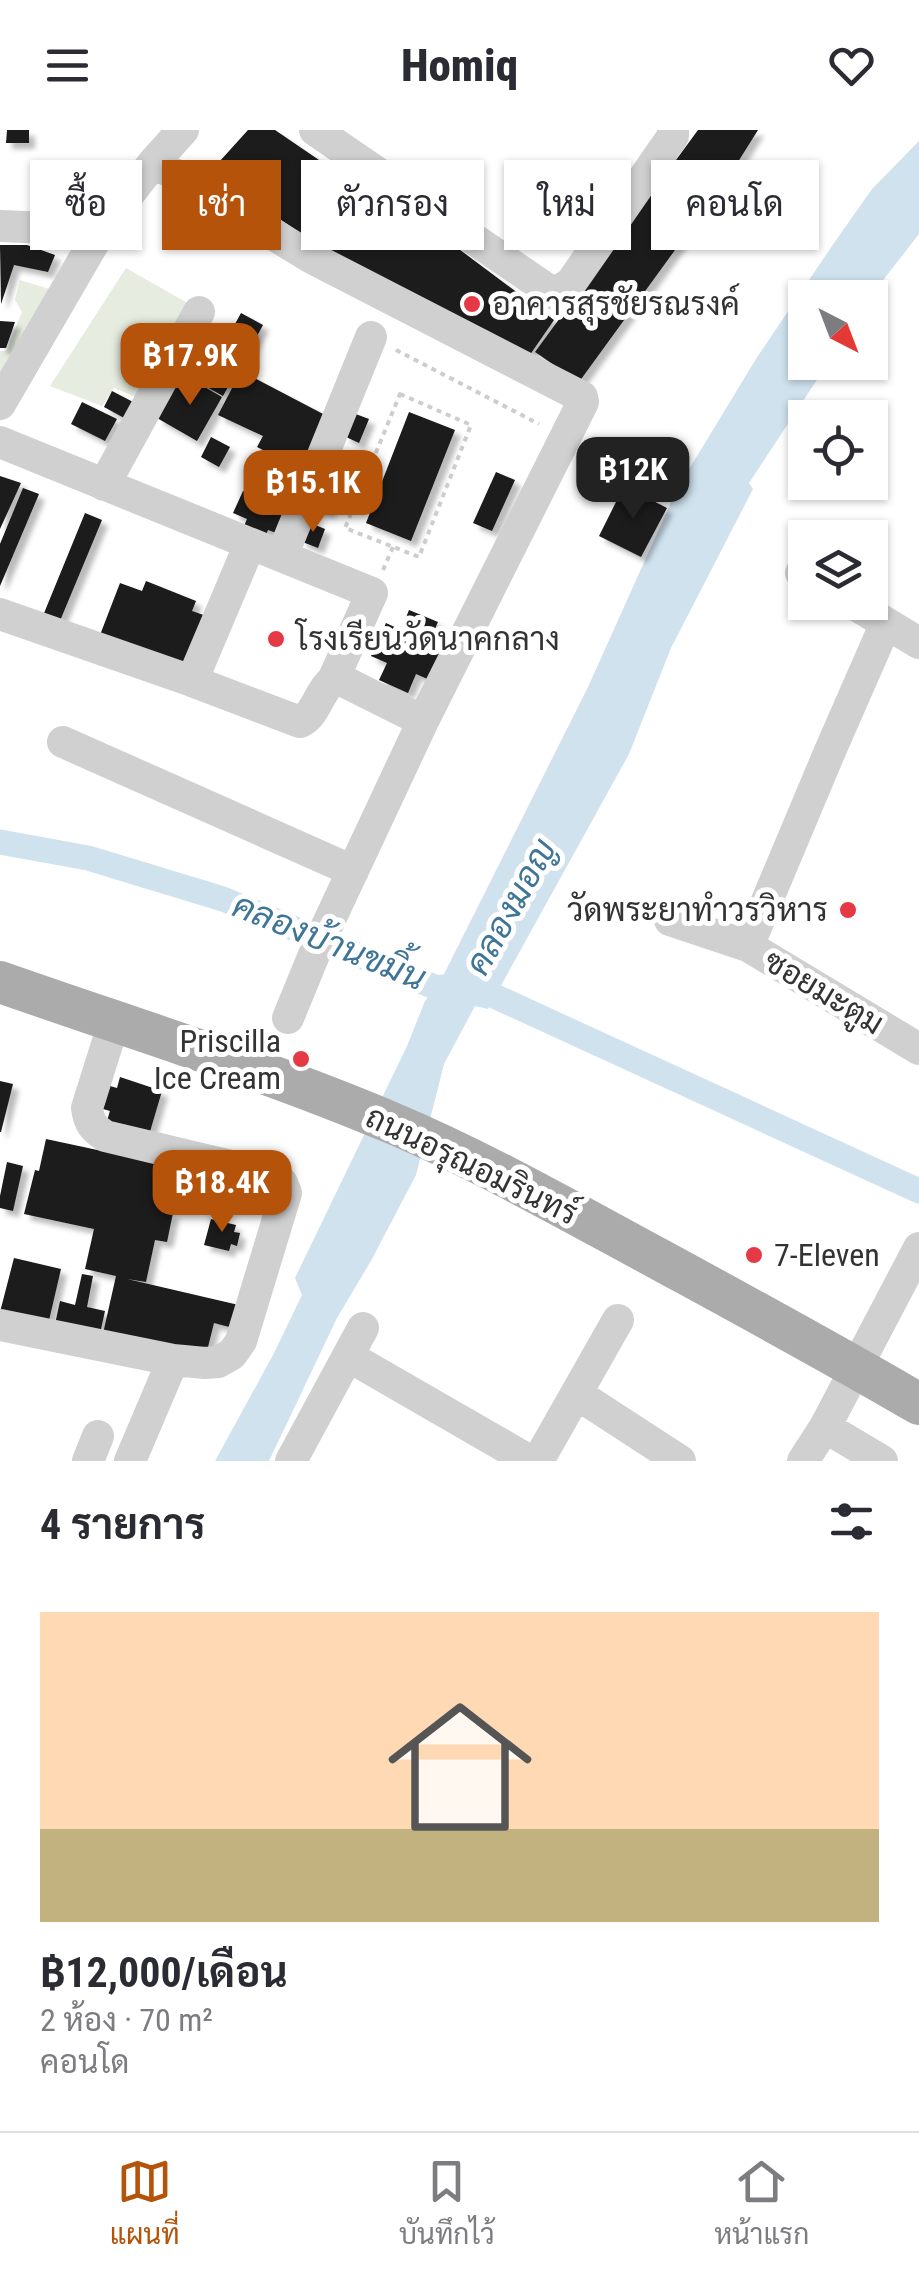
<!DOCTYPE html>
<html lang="th">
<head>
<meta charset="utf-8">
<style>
	body { margin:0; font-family:"Roboto Condensed",Sarabun,sans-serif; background:#f2f2f3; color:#2b2b33; height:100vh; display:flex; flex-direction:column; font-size:38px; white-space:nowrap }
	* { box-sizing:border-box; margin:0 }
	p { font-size:32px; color:#7c7c81 }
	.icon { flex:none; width:55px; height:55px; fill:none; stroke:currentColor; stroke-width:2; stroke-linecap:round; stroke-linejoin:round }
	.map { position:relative; height:1331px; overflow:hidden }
	.drawer { display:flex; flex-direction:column; background:#fff; flex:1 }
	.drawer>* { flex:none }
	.banner { position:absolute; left:30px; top:30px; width:860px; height:90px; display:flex; gap:20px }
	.needle { width:65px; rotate:138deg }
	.buttons { position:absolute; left:788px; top:150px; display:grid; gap:20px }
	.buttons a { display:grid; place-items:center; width:100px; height:100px; border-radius:0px; background:#fff; box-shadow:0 2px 8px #0004; font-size:50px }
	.price { position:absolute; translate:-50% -85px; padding:0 22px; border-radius:20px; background:#b45309; color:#fff; font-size:32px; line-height:65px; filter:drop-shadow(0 2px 5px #0008) }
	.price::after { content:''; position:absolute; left:50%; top:60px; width:30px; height:22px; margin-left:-15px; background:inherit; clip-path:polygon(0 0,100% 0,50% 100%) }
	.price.current { background:#222; color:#fff }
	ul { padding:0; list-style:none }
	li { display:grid; align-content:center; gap:20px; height:530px; padding:0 40px }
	li span { display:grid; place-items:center; height:310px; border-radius:0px; color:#555 }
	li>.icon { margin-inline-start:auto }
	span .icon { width:180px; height:180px; fill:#fffc; stroke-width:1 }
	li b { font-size:42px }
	h2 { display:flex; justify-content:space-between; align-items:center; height:120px; padding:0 40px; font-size:42px }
	.chip { padding:0 35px; border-radius:0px; background:#fff; box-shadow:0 2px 8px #0004; font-size:35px; line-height:90px }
	.chip.current { background:#b45309; color:#fff }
	header { display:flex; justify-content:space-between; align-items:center; height:130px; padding:0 40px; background:#fff; font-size:45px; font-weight:800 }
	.menu { display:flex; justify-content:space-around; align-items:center; height:140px; border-top:2px solid #e1e1e2; background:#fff; font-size:28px; color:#7c7c81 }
	.menu a { display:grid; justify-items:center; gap:5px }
	.menu .current { color:#b45309 }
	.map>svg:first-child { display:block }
	.green { fill:#e6ecdf }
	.water { fill:#cfe2ee }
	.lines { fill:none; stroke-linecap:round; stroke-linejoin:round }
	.canal { stroke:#cfe2ee; stroke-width:25 }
	.building { fill:#1a1a1a; filter:url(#shadow) }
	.path { stroke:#cdcdcd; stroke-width:4; stroke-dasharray:5 5; stroke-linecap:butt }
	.minor { stroke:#d0d0d0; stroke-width:32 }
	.major { stroke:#ababab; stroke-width:42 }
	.poi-dot { fill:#e63946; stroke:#fff; stroke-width:4 }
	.labels { text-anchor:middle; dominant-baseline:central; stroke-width:10; stroke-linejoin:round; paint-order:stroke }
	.poi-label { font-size:32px; fill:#333; stroke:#fff; text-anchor:start }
	.street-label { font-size:32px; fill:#333; stroke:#fff }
	.water-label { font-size:35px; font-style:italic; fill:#3f7597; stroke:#fff }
</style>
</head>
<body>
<header><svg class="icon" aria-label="menu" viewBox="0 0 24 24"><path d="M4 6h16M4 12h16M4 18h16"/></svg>Homiq<svg class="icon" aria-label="heart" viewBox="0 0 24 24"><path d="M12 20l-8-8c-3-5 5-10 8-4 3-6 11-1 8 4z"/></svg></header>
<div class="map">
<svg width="919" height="1331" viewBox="0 0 919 1331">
	<defs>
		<filter id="shadow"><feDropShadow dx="6" dy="6" stdDeviation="2.5" flood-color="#0004"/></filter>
	</defs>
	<rect width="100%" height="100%" fill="#fff"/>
	<path class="green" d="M 126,138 L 191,175 L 136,267 L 114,258 L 102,276 L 50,256 Z
		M 20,150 L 59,162 L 0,269 L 0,221 L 6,221 L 22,182 L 15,170 Z"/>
	<path class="water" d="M 919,11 L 919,104 L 870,167 L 805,168 L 805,232 L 828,233 L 749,353 L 753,359 L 671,518 L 629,624 L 488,879 L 475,876 L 444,934 L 416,1045 L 372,1129 L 337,1188 L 269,1331 L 215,1331 L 273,1225 L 302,1165 L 295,1148 L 407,916 L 425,871 L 437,858 L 588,557 L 677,359 L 756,229 L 834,113 L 872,59 Z"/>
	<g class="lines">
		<path class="canal" d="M 0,712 L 88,728 L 223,769 L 437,858 L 468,854 L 919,1061"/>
	</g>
	<path class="building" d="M 7,0 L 29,0 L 29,13 L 6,13 Z
		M 248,0 L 275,0 L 341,45 L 428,96 L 554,190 L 525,232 L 381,157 L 210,42 Z
		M 698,0 L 758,0 L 731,43 L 579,252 L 535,222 Z
		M 0,115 L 27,115 L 55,125 L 48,142 L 14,135 L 1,174 Z
		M 241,183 L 263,195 L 244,230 L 222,218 Z
		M 0,191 L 15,192 L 6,218 L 0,218 Z
		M 215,216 L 242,231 L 223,266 L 196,251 Z
		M 241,241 L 327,286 L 305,330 L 293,324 L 288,333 L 257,317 L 263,306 L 218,285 Z
		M 182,244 L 222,267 L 197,311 L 157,288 Z
		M 112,261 L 135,273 L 126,289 L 104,277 Z
		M 82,272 L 117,289 L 105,311 L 71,294 Z
		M 409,282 L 455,300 L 411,411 L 366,393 Z
		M 353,283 L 369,289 L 359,313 L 344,306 Z
		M 211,307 L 230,317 L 219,337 L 201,327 Z
		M 496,342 L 515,350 L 492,401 L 473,393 Z
		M 0,346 L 21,353 L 0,399 Z
		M 323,353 L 339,359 L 329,383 L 313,377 Z
		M 261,356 L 283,365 L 277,379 L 291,384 L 282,405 L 268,400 L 263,412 L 241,403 L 247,389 L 233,383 L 243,361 L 256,367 Z
		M 624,356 L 667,378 L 641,427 L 599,406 Z
		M 23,358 L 39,364 L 0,456 L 0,414 Z
		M 85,383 L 102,390 L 57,498 L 40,493 Z
		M 308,392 L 325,399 L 318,418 L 300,411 Z
		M 146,451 L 196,471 L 192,481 L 215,489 L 194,541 L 100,505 L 120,453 L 142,461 Z
		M 409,480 L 438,492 L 429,512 L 447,520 L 432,551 L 416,544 L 408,563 L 379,550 L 387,533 L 371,526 L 386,493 L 401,500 Z
		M 120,947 L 162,961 L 149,1005 L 106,994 L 110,981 L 103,979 L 110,956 L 117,958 Z
		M 0,951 L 13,954 L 1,1002 L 0,1002 Z
		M 46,1009 L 172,1036 L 162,1081 L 173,1083 L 167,1112 L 155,1110 L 146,1152 L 127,1149 L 243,1176 L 237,1199 L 214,1193 L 206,1225 L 102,1208 L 116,1146 L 85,1139 L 94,1099 L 24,1084 L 35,1040 L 39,1041 Z
		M 7,1032 L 23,1036 L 13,1081 L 0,1078 L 0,1066 Z
		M 211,1089 L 236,1095 L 234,1102 L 240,1103 L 237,1116 L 231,1114 L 229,1121 L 204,1115 Z
		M 14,1128 L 61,1139 L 47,1199 L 0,1182 Z
		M 82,1144 L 93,1146 L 87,1177 L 105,1181 L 99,1208 L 54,1199 L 60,1171 L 75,1175 Z"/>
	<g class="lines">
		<path class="path" d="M 396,220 L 539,294
			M 400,264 L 471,295 L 419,427 L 345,398 Z
			M 383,440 L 393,417"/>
		<path class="minor" d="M 315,0 L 554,164 L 571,153 L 673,6 L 673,0
			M 154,32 L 312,128 L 582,267 L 583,272 L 423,591
			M 0,96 L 101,100
			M 0,274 L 101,100 L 154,32 L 183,0
			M 0,312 L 372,463 L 333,550
			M 104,355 L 199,182
			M 282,426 L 371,207
			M 801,443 L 805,445
			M 851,472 L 919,513
			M 0,484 L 192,551 L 300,592 C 317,584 318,562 333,550 L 343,551 L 423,591 L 318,815 L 288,888
			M 192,551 L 250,414
			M 63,612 L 353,741
			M 670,790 L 748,816 L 919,919
			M 748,816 L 830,621 L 886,493
			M 0,1195 L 173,1230 L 205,1233 L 218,1232 L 232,1224 L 241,1211 L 286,1063 L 282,1053 L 273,1046 L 105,1006 C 93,998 89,993 87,978 L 114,892
			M 348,1226 L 530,1331
			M 577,1264 L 680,1331
			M 825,1297 L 882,1331
			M 88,1331 L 98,1306
			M 130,1331 L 173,1230
			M 291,1331 L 363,1198
			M 538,1331 L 618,1190
			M 803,1331 L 825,1297 L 919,1118"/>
		<path class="major" d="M 0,852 C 131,898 264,939 392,993 C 482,1031 568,1080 655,1127 C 743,1175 832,1223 919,1274"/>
	</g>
	<g class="poi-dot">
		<circle cx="472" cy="174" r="10"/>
		<circle cx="276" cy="509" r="10"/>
		<circle cx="848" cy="780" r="10"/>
		<circle cx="301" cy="929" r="10"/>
		<circle cx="754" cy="1125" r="10"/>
	</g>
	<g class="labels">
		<g class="poi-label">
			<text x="492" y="174">อาคารสุรชัยรณรงค์</text>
			<text x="296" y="509">โรงเรียนวัดนาคกลาง</text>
			<text x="828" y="780" text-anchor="end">วัดพระยาทําวรวิหาร</text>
			<text x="281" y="911" text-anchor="end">Priscilla<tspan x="281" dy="37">Ice Cream</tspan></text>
			<text x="774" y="1125">7-Eleven</text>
		</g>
		<g class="street-label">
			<text transform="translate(824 862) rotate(31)">ซอยมะตูม</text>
			<text transform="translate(472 1035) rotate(26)">ถนนอรุณอมรินทร์</text>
		</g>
		<g class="water-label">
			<text transform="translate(511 777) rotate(-61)">คลองมอญ</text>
			<text transform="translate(329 812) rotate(22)">คลองบ้านขมิ้น</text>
		</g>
	</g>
</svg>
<div class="buttons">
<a><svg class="needle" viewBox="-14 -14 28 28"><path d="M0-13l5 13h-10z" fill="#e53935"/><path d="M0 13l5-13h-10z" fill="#7c7c81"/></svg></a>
<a><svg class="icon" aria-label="locate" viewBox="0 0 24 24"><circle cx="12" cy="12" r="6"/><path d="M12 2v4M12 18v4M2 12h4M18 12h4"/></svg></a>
<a><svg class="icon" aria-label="layers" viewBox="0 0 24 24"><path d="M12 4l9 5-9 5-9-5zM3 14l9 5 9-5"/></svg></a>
</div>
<b class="price" style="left:190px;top:278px">฿17.9K</b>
<b class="price current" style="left:633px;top:392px">฿12K</b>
<b class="price" style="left:313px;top:405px">฿15.1K</b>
<b class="price" style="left:222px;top:1105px">฿18.4K</b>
<div class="banner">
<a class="chip">ซื้อ</a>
<a class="chip current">เช่า</a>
<a class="chip">ตัวกรอง</a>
<a class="chip">ใหม่</a>
<a class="chip">คอนโด</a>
</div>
</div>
<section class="drawer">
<h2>4 รายการ<svg class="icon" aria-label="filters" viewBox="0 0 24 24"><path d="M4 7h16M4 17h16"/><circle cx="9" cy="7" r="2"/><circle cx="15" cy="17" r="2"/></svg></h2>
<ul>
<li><span style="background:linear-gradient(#ffd9b3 70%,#c2b280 0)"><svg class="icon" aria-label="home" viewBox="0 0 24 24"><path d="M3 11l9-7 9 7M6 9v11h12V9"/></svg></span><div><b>฿12,000/เดือน</b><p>2 ห้อง · 70 m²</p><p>คอนโด</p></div></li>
</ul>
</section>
<nav class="menu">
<a class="current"><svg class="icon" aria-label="map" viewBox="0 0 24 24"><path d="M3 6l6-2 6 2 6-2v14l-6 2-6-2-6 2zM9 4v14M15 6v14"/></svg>แผนที่</a>
<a><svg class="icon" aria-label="saved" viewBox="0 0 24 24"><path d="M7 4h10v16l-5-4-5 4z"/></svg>บันทึกไว้</a>
<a><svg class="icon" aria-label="home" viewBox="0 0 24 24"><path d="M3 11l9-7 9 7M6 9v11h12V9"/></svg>หน้าแรก</a>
</nav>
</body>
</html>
